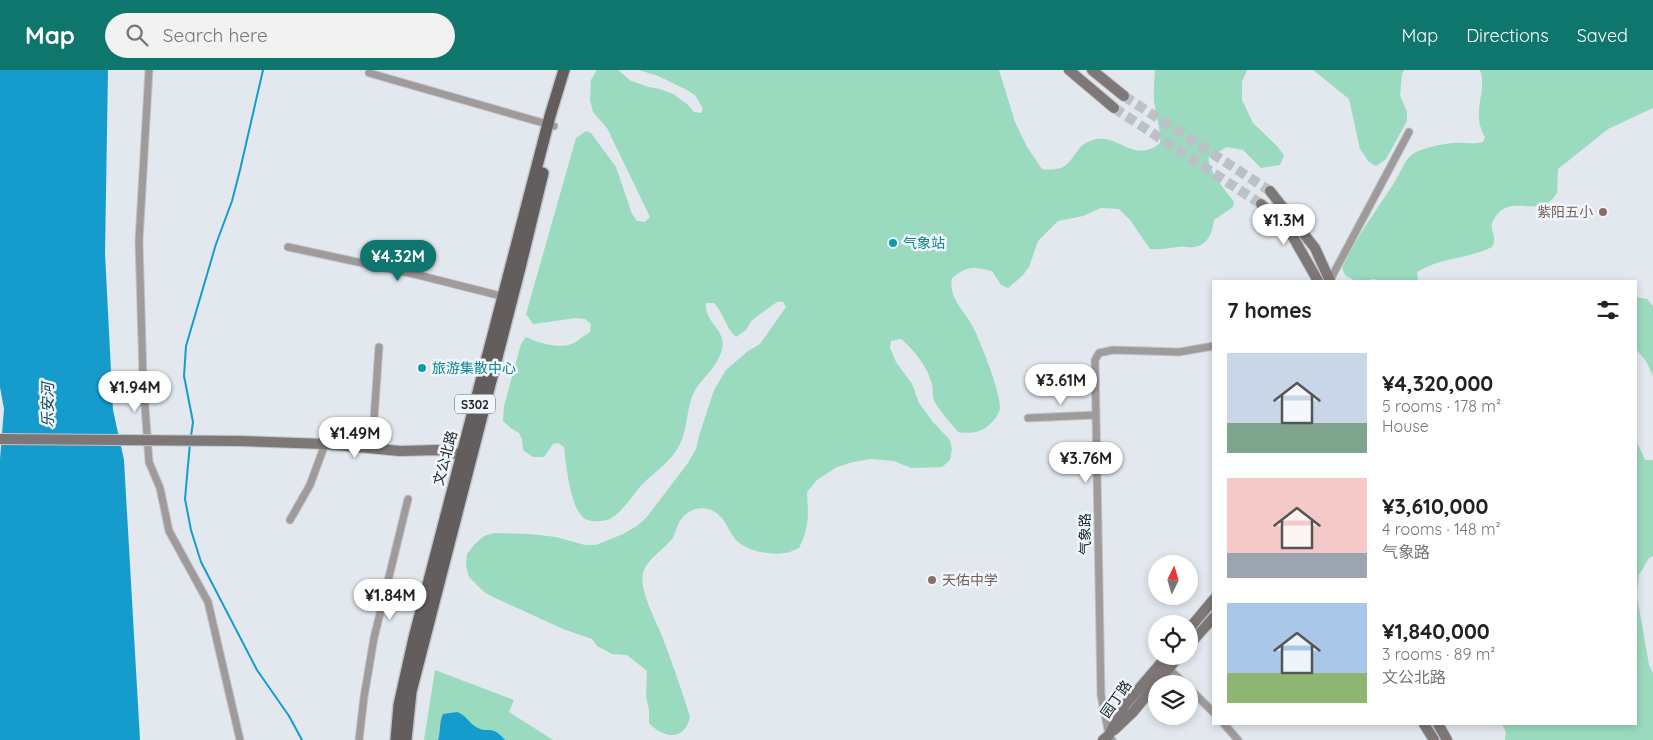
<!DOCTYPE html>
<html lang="en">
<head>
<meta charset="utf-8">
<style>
	body { margin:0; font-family:Quicksand,"Noto Sans SC",sans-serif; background:#f2f2f2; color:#222; height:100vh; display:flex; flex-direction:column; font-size:19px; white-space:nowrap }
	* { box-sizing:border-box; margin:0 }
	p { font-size:16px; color:#767676 }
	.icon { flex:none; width:28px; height:28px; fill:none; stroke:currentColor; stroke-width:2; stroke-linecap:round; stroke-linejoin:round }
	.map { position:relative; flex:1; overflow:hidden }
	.drawer { position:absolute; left:1212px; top:210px; width:425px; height:445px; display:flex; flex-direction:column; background:#fff; border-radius:0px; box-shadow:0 2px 8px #0003 }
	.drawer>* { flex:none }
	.needle { width:32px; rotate:5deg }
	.buttons { position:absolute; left:1148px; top:485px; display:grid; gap:10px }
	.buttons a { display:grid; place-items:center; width:50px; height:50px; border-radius:50%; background:#fff; box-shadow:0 2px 8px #0003; font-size:25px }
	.price { position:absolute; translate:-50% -42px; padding:0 11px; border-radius:18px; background:#fff; color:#222; font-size:16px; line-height:32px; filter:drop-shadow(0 1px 2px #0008) }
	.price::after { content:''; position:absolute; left:50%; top:30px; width:15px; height:11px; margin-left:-8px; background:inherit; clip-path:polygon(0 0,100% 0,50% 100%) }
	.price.active { background:#0f766e; color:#fff }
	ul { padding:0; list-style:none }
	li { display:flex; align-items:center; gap:15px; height:125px; padding:0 15px }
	li span { display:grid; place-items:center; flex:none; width:140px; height:100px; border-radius:0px; color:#555 }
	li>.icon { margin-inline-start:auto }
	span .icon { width:60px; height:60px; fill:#fffc; stroke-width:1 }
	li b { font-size:21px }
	h2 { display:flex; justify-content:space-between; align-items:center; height:60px; padding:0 15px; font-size:21px }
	header { display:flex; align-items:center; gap:30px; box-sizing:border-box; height:70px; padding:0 25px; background:#0f766e; color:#fff }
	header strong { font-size:24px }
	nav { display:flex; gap:28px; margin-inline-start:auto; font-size:18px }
	.search { width:350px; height:45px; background:#f2f2f2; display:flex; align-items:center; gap:12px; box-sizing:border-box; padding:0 18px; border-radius:28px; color:#767676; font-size:19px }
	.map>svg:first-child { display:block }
	.green { fill:#9adabe }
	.water { fill:#169ccc }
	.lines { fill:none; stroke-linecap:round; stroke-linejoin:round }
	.stream { stroke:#169ccc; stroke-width:2 }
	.secondary-tunnel { stroke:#bcc1c7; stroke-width:10; stroke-dasharray:10 5; stroke-linecap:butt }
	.street-casing { stroke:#c0c5cb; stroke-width:9 }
	.secondary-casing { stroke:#c0c5cb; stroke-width:12 }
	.primary-casing { stroke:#c0c5cb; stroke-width:14 }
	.street { stroke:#9f9b9b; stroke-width:7 }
	.secondary { stroke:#7d7777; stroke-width:10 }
	.primary { stroke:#645d5d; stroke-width:11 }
	.secondary-bridge-casing { stroke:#c0c5cb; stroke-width:12; stroke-linecap:butt }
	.secondary-bridge { stroke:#7d7777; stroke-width:10 }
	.education-dot { fill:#8d6e63; stroke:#eff6fc; stroke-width:2 }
	.culture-dot { fill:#0f9aa8; stroke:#eff6fc; stroke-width:2 }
	.labels { text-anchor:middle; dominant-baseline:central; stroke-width:5; stroke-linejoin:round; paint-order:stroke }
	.shield { fill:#eff6fc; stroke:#616568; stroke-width:1 }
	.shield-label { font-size:12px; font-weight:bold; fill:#242729 }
	.education-label { font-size:14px; fill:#785e54; stroke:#eff6fc; text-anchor:end }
	.culture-label { font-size:14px; fill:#0d838f; stroke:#eff6fc; text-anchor:start }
	.street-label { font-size:14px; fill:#242729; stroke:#eff6fc }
	.water-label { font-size:15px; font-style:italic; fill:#14455a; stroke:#eff6fc }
</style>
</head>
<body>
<header>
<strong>Map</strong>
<div class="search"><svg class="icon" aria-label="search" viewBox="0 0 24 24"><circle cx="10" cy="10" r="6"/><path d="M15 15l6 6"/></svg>Search here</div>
<nav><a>Map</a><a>Directions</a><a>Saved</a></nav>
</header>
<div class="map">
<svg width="1653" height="670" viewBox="0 0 1653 670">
	<rect width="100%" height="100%" fill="#e2e8ee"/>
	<path class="green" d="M 597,0 L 618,0 L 631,11 L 649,17 L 660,19 L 673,24 L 687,34 L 694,42 L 701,43 L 703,39 L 695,25 L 687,20 L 658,6 L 639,0 L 999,0 L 1015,52 L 1027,77 L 1042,99 C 1078,104 1068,77 1093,70 C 1118,62 1133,95 1160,73 C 1161,60 1157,49 1155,37 C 1153,24 1154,13 1155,0 L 1247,0 L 1242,12 L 1242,30 L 1253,53 L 1276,75 L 1284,85 L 1280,95 L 1261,98 L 1243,80 L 1227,77 L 1209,87 C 1206,99 1227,122 1234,132 L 1233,137 L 1214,150 C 1212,162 1209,174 1195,177 C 1190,178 1184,176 1178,177 C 1168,178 1161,180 1150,179 L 1130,150 L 1119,139 L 1101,138 L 1083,146 L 1058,151 L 1038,171 L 1029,197 L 1022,206 L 1008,218 L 1001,215 L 992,201 C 973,197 968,195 952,208 C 948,227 963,239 972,255 C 980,270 1001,324 1000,338 C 999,345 994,350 990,354 C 981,363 970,364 958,362 C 951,353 942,344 936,334 C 931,327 934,319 931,311 C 926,295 914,280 901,269 L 891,271 L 890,278 L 896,292 L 912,314 L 919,333 L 933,352 L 950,370 L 952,379 L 950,390 L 942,397 L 911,398 L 894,391 L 871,389 L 853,392 L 837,397 L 817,410 L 807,422 C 808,446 810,456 799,478 C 794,480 789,483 785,483 C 769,486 741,480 733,466 C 727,458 725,448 715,442 C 701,433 683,441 678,455 C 676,459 675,465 672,469 C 663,480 647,489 643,503 C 639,518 654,547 660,561 C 671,589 681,618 690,647 C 685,670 665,670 649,653 L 649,640 L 646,626 L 647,601 L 627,585 L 612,584 L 597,576 L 592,569 L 563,559 L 493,527 L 484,522 L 469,507 L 466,496 L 467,484 L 474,475 L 484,466 L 494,463 L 530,464 L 556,467 L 585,475 L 596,475 L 623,464 L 637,456 L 646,448 L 688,393 L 696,379 L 699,366 L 714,320 L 726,300 L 748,281 L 760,274 L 786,237 L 783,232 L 777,232 L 752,250 L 746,260 L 736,267 C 725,257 724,243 714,233 L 706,233 C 704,255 731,260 720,285 C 715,299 701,309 694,322 C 686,339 688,358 680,374 C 669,395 653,402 639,418 C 631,428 624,439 613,447 C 607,451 599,452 592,451 C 589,450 587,450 585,449 C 570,439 566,393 564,377 L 558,373 L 553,374 L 544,387 L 533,387 L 523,380 L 522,369 L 519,363 L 512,359 L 503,351 L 504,336 L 521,274 L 526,267 C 539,273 560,280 574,273 C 579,270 585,265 590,262 L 591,254 L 585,249 L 576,248 L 533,254 L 526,244 L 576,68 L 586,61 L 591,63 L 616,97 L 632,144 L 637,151 L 645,152 L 650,147 L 607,58 L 593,42 L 590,30 L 591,10 Z
		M 1313,0 L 1404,0 L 1402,4 L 1400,25 L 1407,42 L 1407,51 L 1386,89 L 1376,96 L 1369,92 L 1360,79 L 1349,29 Z
		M 1480,0 L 1653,0 L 1653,38 L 1608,59 L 1558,99 L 1557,123 C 1555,126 1552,130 1549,132 C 1532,144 1506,124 1493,151 C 1489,159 1495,163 1494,170 C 1494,172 1493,175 1492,177 C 1468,189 1441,187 1417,202 L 1418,210 L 1414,211 L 1382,211 L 1373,209 L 1367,211 L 1355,211 L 1345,205 L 1342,198 C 1356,167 1376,141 1394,113 C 1401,103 1404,88 1416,82 C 1427,77 1442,74 1453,73 C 1465,72 1471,75 1483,72 L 1485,67 C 1470,42 1488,22 1480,0 Z
		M 1636,227 L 1647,229 L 1653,236 L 1653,306 L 1646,291 L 1636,279 Z
		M 1636,370 L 1645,390 L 1653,390 L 1653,486 L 1649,488 L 1639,505 L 1637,526 L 1649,595 L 1653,603 L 1653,670 L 1505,670 L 1506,662 L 1502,654 L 1636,654 Z
		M 435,600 L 514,630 L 509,642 L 553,670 L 424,670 Z"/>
	<path class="water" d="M 0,0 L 108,0 L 105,184 L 113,340 L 124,390 L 140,670 L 0,670 L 0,389 L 4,339 L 0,317 Z
		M 457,642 C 465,644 469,653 476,657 C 488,664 492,654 505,670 L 438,670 C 441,661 439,652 443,644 Z"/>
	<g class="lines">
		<path class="stream" d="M 191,366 L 193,352 L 184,306 L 186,276 L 216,174 L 232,131 L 240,100 L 263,0
			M 190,373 L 185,429 L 191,460 L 201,492 L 257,600 L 289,646 L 302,670"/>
		<path class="secondary-tunnel" d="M 1124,26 L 1270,121
			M 1114,38 L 1261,134"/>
		<defs>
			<path id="street" d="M 149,0 L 139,171 L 143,308 L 149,392 L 160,418 L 169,461 L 208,532 L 240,670
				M 369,3 L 554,56
				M 288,177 L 418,205 L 505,227
				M 1330,210 L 1409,62
				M 1028,348 L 1096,345
				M 372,378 L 379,277
				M 290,450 L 310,415 L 325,374
				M 1166,596 L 1185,614
				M 1189,618 L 1214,643
				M 1224,654 L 1238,670
				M 359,670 L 364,627 L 374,568 L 408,429
				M 1112,670 L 1109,665 L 1101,625 L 1095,290 L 1099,283 L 1113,280 L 1179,282 L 1214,276"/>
			<path id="secondary" d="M 1069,0 L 1114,38
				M 1092,0 L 1124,26
				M 1270,121 L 1315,178 L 1330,211
				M 1261,134 L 1293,167 L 1318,211
				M 240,371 L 325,374 L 400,381 L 438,380 L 468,386
				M 1189,559 L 1214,529
				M 1189,575 L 1214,547
				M 1156,614 L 1179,586
				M 1424,654 L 1434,670
				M 1438,654 L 1447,670
				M 1114,660 L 1133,642 L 1156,614
				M 1103,670 L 1109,665 L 1125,635 L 1167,586"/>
			<path id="primary" d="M 396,670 L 399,635 L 414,568 L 550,46 L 564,0
				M 406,670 L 411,622 L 520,198 L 543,103"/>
		</defs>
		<use href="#street" class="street-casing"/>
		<use href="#secondary" class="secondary-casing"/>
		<use href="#primary" class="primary-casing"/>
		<use href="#street" class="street"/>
		<use href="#secondary" class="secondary"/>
		<use href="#primary" class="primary"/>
		<defs>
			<path id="secondary-bridge" d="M 0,369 L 240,371"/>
		</defs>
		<use href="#secondary-bridge" class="secondary-bridge-casing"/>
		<use href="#secondary-bridge" class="secondary-bridge"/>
	</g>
	<g class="education-dot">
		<circle cx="1603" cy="142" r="5"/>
		<circle cx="932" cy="510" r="5"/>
	</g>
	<g class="culture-dot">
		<circle cx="893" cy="173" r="5"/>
		<circle cx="422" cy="298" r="5"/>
	</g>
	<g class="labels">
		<rect class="shield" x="455" y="324.5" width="40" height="19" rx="4"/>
		<g class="shield-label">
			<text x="475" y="334">S302</text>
		</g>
		<g class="education-label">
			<text x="1593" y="142">紫阳五小</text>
			<text x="942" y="510" text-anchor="start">天佑中学</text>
		</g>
		<g class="culture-label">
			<text x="903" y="173">气象站</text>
			<text x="432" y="298">旅游集散中心</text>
		</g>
		<g class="street-label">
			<text transform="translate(445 388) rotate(-75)">文公北路</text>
			<text transform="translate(1085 464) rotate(-91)">气象路</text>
			<text transform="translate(1116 629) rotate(-55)">园丁路</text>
		</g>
		<g class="water-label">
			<text transform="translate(47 335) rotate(-90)">乐安河</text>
		</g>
	</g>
</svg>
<div class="buttons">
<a><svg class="needle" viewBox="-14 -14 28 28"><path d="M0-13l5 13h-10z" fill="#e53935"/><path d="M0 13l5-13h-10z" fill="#767676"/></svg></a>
<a><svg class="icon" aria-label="locate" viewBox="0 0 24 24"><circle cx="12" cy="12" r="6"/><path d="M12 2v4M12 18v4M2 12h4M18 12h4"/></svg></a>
<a><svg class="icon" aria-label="layers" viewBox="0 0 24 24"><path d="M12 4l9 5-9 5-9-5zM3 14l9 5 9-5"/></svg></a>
</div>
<b class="price" style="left:1284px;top:176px">¥1.3M</b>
<b class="price active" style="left:398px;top:212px">¥4.32M</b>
<b class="price" style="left:1061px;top:336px">¥3.61M</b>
<b class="price" style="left:135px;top:343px">¥1.94M</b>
<b class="price" style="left:355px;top:389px">¥1.49M</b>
<b class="price" style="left:1086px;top:414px">¥3.76M</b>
<b class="price" style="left:390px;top:551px">¥1.84M</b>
<section class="drawer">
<h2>7 homes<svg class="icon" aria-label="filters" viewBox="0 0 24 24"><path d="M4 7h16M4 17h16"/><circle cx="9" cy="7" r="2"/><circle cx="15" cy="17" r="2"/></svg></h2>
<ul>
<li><span style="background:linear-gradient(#c9d6e8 70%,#7fa58c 0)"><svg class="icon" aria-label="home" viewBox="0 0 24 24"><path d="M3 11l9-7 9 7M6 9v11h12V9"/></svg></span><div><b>¥4,320,000</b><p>5 rooms · 178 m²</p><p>House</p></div></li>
<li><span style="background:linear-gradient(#f6c9c9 75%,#9aa5b1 0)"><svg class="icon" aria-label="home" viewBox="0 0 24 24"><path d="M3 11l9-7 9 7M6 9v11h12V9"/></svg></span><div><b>¥3,610,000</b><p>4 rooms · 148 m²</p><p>气象路</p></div></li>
<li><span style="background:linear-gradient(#a9c7e8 70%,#8fb573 0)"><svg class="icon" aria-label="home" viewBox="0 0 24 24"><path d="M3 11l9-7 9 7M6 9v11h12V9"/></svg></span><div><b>¥1,840,000</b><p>3 rooms · 89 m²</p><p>文公北路</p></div></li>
</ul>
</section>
</div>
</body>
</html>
